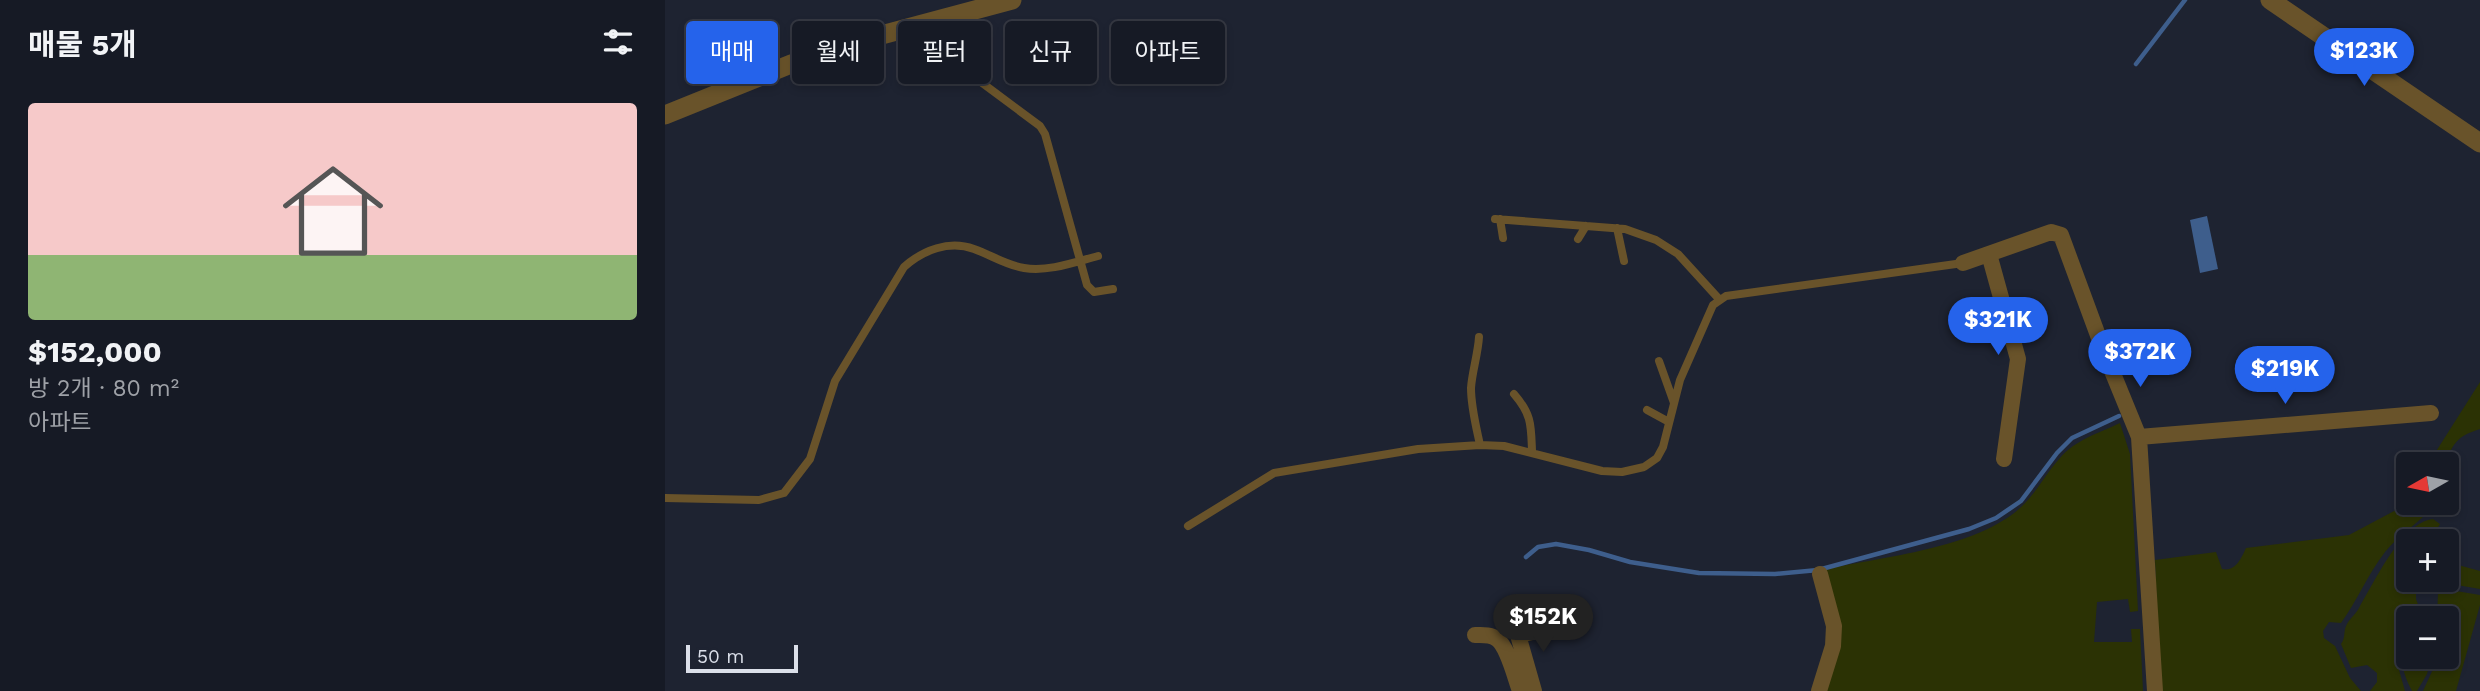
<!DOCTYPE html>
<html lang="ko">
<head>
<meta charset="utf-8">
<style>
	body { margin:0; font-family:"Work Sans","Noto Sans KR",sans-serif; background:#1f232d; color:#f1f3f6; height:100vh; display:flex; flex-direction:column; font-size:26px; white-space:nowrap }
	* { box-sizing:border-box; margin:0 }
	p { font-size:23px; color:#9ea1a7 }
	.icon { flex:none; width:38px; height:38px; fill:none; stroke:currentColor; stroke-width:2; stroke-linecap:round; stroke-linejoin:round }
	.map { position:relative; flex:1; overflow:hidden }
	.side { display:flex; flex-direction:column; background:#161a25; width:665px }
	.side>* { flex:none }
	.guide { position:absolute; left:21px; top:21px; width:665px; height:63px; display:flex; gap:14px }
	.needle { width:46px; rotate:261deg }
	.tools { position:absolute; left:1731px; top:452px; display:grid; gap:14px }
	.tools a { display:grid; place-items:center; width:63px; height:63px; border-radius:7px; background:#161a25; box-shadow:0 4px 10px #0003,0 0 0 2px #353842; font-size:35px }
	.scale { position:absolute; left:21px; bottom:18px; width:112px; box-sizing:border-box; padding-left:7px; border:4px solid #dbdfe9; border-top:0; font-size:19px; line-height:24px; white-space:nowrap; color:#dbdfe9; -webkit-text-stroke:5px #1e2331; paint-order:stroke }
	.price { position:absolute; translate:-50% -60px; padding:0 16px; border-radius:24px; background:#2563eb; color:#fff; font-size:23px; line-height:46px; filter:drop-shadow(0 2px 4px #0008) }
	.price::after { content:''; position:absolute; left:50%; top:42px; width:21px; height:16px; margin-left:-10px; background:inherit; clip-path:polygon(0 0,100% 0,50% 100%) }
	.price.current { background:#222; color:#fff }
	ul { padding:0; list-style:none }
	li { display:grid; align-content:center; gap:14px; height:371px; padding:0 28px }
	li+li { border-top:2px solid #353842 }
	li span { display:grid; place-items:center; height:217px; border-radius:7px; color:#555 }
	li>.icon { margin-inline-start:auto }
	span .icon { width:126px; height:126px; fill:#fffc; stroke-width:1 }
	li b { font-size:30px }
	h2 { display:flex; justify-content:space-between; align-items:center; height:84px; padding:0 28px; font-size:30px }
	.pill { padding:0 24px; border-radius:7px; background:#161a25; box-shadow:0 4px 10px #0003,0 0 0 2px #353842; font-size:24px; line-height:63px }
	.pill.current { background:#2563eb; color:#fff }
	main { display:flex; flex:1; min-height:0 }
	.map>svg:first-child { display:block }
	.green { fill:#2b3204 }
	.water { fill:#3e5e8c }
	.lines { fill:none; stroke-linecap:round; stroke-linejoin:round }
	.stream { stroke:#3e5e8c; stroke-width:4.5 }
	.service { stroke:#69532a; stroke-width:8 }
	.minor { stroke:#69532a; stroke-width:16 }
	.tertiary { stroke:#69532a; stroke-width:19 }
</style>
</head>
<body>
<main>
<section class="side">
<h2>매물 5개<svg class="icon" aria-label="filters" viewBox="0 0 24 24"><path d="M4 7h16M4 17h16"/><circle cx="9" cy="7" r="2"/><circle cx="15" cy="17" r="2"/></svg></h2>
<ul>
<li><span style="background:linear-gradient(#f6c9c9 70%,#8fb573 0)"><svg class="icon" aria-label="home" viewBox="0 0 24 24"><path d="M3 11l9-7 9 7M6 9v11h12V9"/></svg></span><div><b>$152,000</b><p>방 2개 · 80 m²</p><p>아파트</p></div></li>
</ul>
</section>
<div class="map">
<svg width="1815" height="691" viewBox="0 0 1815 691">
	<rect width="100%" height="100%" fill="#1e2331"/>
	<path class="green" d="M 1815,382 L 1815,429 C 1790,437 1791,442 1778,464 L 1763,464 Z
		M 1455,423 L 1465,454 L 1473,611 L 1465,612 L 1463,599 L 1432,602 L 1429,642 L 1467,642 L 1466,629 L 1475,629 L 1478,691 L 1158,691 L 1173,624 L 1161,569 C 1218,557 1311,548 1355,508 C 1371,494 1380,474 1395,458 C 1410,440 1434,433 1455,423 Z
		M 1743,496 L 1743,502 L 1772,502 C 1758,521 1735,533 1720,552 C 1703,574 1692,601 1676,623 L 1664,622 L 1658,631 L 1659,638 L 1670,646 L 1685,678 L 1696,691 L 1495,691 L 1490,560 L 1551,552 L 1557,569 C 1570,572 1576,559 1581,548 L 1684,535 L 1731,510 Z
		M 1768,519 L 1775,524 L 1765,541 L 1743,541 L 1743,579 L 1751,579 L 1751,599 L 1758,618 L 1743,618 L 1743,635 L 1730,656 L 1740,691 L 1705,691 L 1712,682 L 1712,673 L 1702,665 L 1686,668 L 1676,644 C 1681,637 1678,631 1682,624 C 1685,618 1692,613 1695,606 C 1709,583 1737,522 1768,519 Z
		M 1779,534 L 1793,538 L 1786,563 L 1815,571 L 1815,589 L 1792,585 L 1772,588 L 1772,579 L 1782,579 L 1782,541 L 1777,541 Z
		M 1791,591 L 1815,595 L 1815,605 L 1791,691 L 1758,691 L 1769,667 L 1771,656 L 1782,656 L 1782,618 L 1772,618 L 1773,593 Z
		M 1743,643 L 1743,656 L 1767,656 L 1762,674 L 1752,691 L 1747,691 C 1739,675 1732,659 1743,643 Z"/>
	<path class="water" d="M 1542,216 L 1553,269 L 1535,273 L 1525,220 Z"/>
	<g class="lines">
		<path class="stream" d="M 1471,64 L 1520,0
			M 861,557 L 873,547 L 891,544 L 924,550 L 965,562 L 1034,573 L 1110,574 L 1153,570 L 1304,529 L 1331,518 L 1356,501 L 1392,453 L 1407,438 L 1454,416"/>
		<path class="service" d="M 276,20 L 283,47 L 293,65 L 375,126 L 380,134 L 422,285 L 429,292 L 448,289
			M 830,219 L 960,229 L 991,240 L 1013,254 L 1054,299
			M 835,219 L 838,238
			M 952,228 L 959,261
			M 913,239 L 921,226
			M 814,337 C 813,354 807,372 806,388 C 806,407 811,426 815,445
			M 994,361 L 1009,403
			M 849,394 C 867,415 866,425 867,451
			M 982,410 L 1004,422
			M 0,498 L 94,500 L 119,493 L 145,459 L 170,381 L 239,267 C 258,250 284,240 309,249 C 326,255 341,265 359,268 C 384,272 410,262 433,256
			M 523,526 L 609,473 L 753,449 L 815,445 L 839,446 L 937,471 L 957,472 L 979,467 L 992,458 L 998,447 L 1015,380 L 1048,305 L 1061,296 L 1298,263"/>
		<path class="minor" d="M 1324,254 L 1353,359 L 1339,459
			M 1298,263 L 1386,232 L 1396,235 L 1438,349 L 1474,437 L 1490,691
			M 1474,437 L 1766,413
			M 810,635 C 816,635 826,634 832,639 C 843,647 850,678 855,691
			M 869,691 L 853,635 L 899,625
			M 1154,691 L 1168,646 L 1169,626 L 1155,574"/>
		<path class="tertiary" d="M 1605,0 L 1815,143
			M 0,115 L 126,64 L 209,37 L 347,0"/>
	</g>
</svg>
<div class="tools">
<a><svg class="needle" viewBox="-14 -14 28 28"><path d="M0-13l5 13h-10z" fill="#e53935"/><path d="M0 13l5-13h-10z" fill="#9ea1a7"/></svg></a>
<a>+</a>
<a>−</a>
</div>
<div class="scale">50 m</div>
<b class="price" style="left:1699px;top:88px">$123K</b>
<b class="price" style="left:1333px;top:357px">$321K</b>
<b class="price" style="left:1475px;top:389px">$372K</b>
<b class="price" style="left:1620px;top:406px">$219K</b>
<b class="price current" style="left:878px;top:654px">$152K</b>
<div class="guide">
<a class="pill current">매매</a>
<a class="pill">월세</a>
<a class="pill">필터</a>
<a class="pill">신규</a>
<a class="pill">아파트</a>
</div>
</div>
</main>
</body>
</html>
